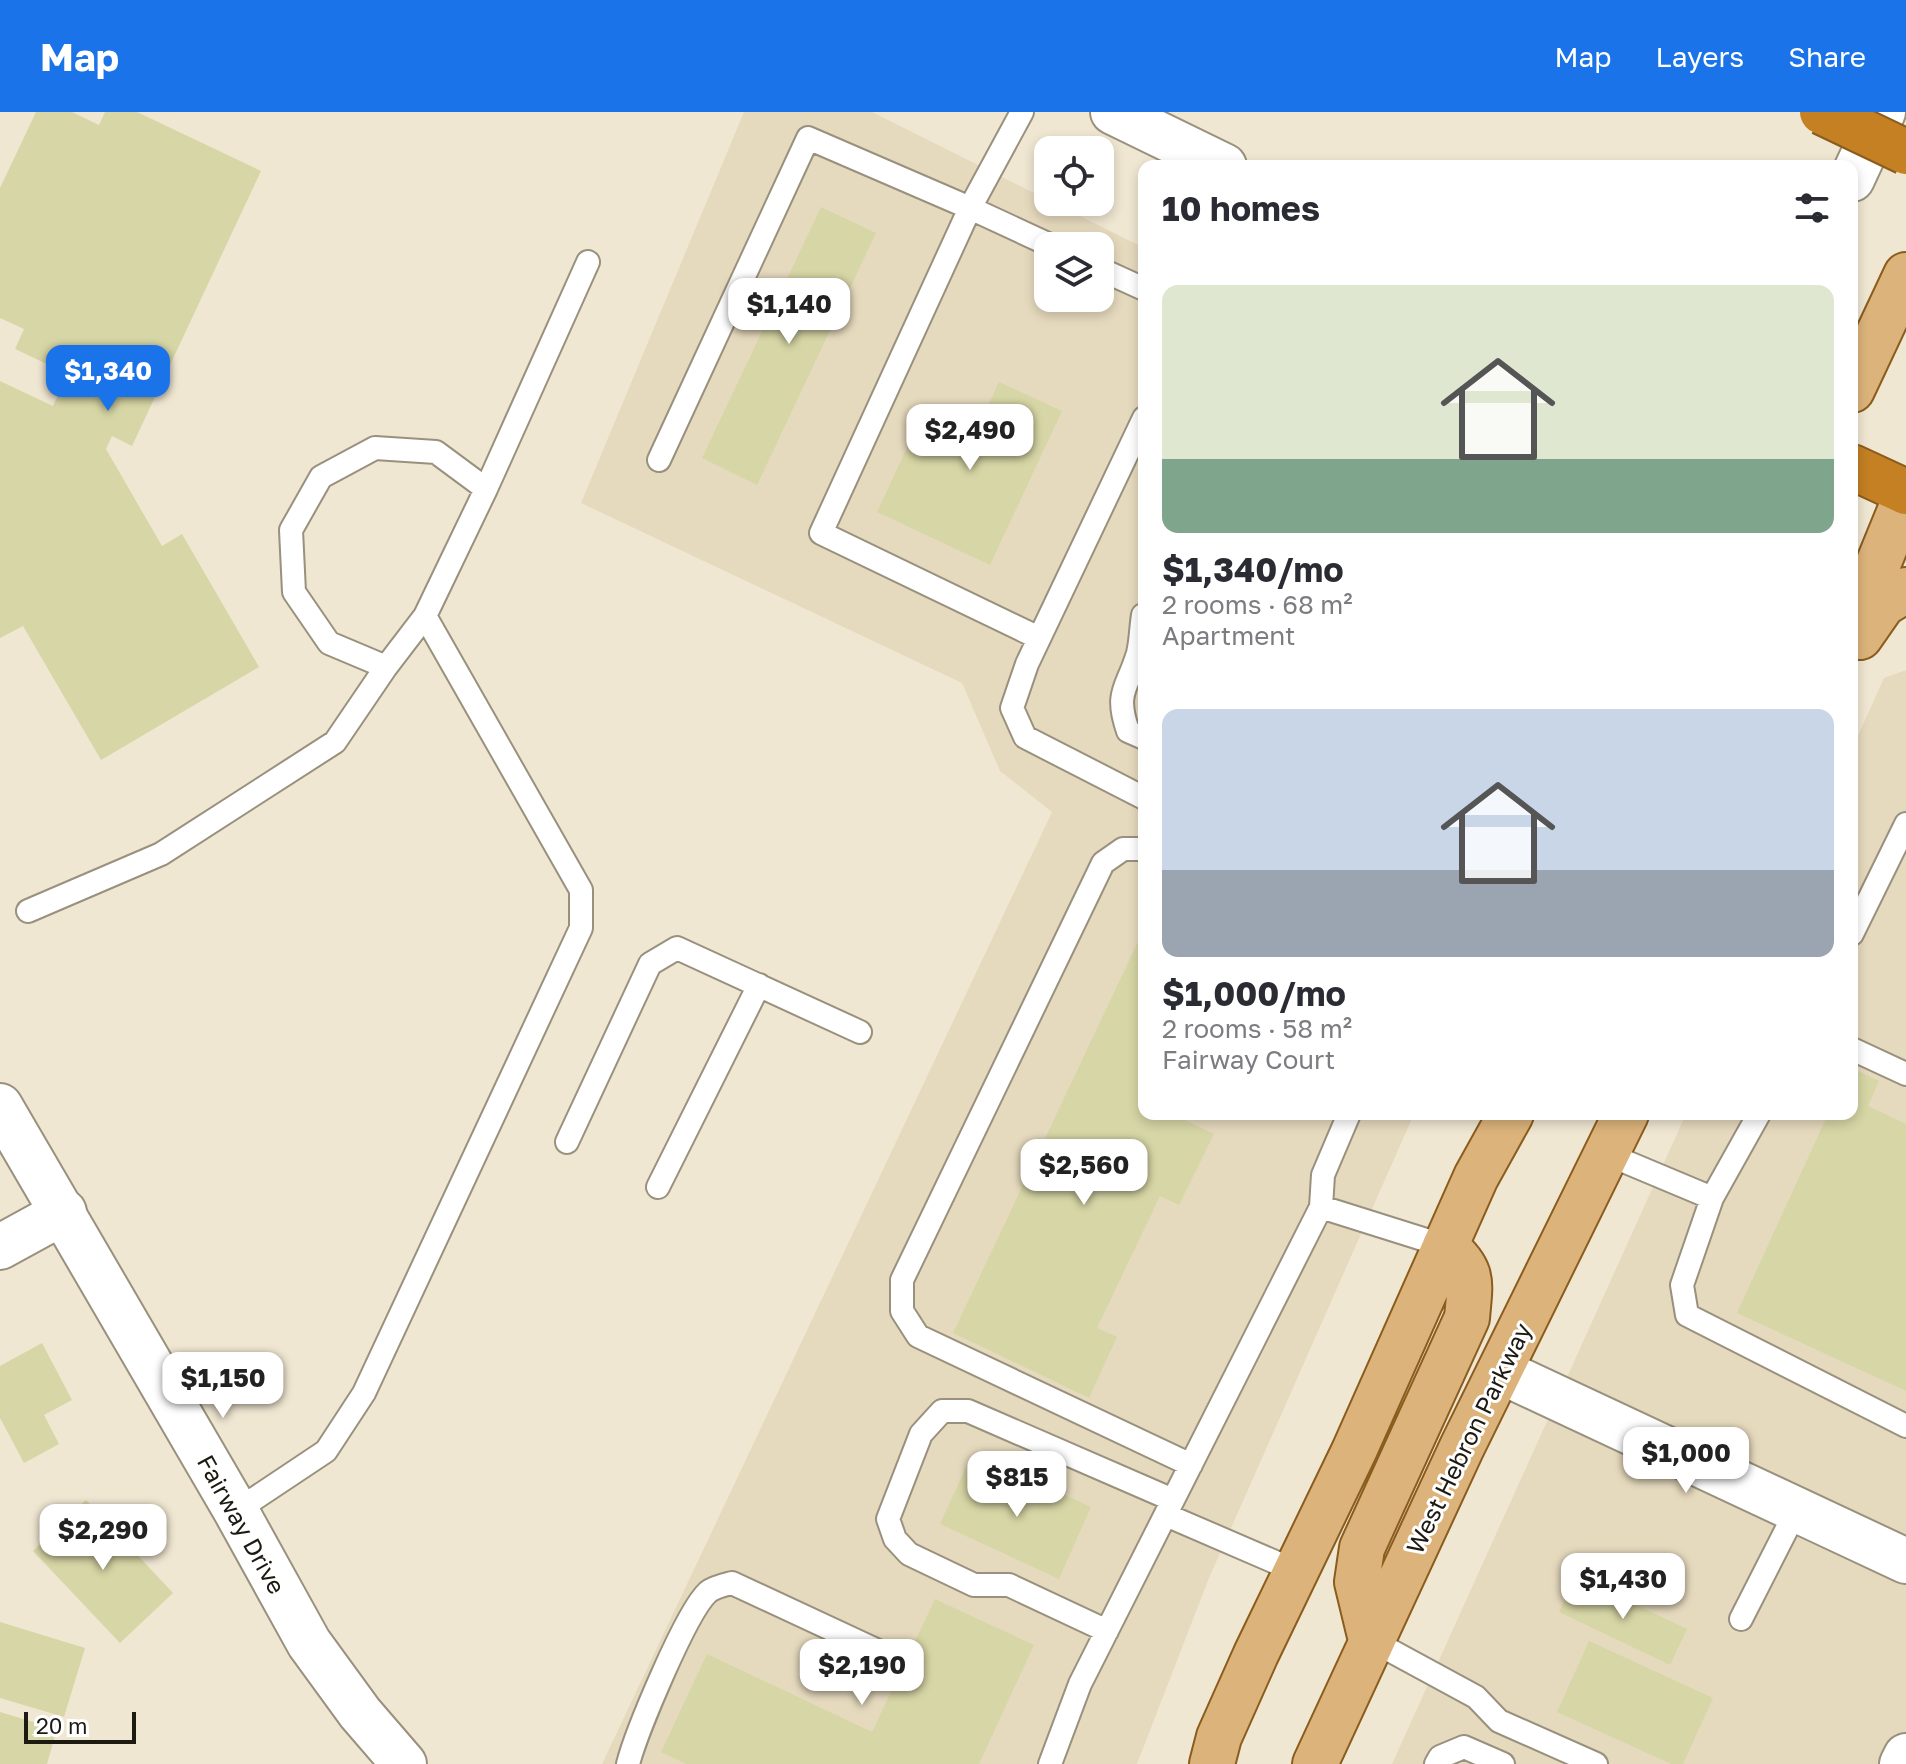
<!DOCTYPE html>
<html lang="en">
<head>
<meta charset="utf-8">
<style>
	body { margin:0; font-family:"Golos Text",sans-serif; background:#f2f2f3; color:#2b2b33; height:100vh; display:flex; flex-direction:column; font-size:30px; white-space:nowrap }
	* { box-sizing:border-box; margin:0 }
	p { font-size:26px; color:#7c7c81 }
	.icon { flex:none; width:44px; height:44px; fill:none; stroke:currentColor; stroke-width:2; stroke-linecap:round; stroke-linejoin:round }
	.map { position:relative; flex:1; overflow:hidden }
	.details { position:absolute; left:1138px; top:48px; width:720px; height:960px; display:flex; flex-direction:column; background:#fff; border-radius:16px; box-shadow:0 4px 12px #0003 }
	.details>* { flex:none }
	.fabs { position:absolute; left:1034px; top:24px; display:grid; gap:16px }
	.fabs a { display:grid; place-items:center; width:80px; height:80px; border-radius:16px; background:#fff; box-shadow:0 4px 12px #0003; font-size:40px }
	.scale { position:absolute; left:24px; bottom:20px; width:112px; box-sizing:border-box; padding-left:8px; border:4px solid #1d1a12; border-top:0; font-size:22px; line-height:28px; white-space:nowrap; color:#1d1a12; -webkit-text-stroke:6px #fff; paint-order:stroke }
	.price { position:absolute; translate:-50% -68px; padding:0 18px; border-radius:16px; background:#fff; color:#222; font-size:26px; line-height:52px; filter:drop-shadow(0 2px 4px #0008) }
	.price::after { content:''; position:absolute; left:50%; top:48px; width:24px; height:18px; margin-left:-12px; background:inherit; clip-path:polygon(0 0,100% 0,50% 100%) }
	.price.selected { background:#1a73e8; color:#fff }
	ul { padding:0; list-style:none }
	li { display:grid; align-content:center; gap:16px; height:424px; padding:0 24px }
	li span { display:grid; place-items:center; height:248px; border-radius:16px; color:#555 }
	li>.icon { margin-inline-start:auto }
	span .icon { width:144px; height:144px; fill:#fffc; stroke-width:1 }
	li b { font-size:34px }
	h2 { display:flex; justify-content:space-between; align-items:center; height:96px; padding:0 24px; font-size:34px }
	header { display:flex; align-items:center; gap:48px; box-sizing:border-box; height:112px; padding:0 40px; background:#1a73e8; color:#fff }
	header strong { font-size:38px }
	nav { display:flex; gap:44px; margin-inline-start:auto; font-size:28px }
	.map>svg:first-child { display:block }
	.built { fill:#e6dabe; fill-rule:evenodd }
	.building { fill:#d7d6a6 }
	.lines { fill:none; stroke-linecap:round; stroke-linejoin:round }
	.lane-casing { stroke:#99907d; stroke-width:26 }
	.street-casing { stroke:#99907d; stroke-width:48 }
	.secondary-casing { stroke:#99907d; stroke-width:48 }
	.primary-casing { stroke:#8a5c1d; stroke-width:48 }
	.highway-casing { stroke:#8a5c1d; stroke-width:48 }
	.lane { stroke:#fff; stroke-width:22 }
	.street { stroke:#fff; stroke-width:44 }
	.secondary { stroke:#fff; stroke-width:44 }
	.primary { stroke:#dcb37b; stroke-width:44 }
	.highway { stroke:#c48023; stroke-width:44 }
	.highway-bridge-casing { stroke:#8a5c1d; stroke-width:48; stroke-linecap:butt }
	.highway-bridge { stroke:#c48023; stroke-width:44 }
	.labels { text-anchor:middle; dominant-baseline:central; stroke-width:6; stroke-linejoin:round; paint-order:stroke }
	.street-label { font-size:24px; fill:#1d1a12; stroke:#fff }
</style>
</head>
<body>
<header>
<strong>Map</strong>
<nav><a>Map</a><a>Layers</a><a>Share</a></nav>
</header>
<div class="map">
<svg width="1906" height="1652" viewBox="0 0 1906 1652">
	<rect width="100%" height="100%" fill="#f0e7d2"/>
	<path class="built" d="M 744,0 L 872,0 L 1144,136 L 1144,1002 L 1414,1002 L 1209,1466 L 1137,1652 L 602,1652 L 1052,700 L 1000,659 L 962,571 L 581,391 ZM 1048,134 L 1100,134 L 1100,186 L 1048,186 Z
		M 1906,558 L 1906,1652 L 1392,1652 L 1686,1002 L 1852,1002 L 1852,637 L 1884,566 Z"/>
	<path class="building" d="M 36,0 L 72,0 L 99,13 L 105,0 L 137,0 L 261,59 L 132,334 L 112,324 L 106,337 L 162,434 L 182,422 L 259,555 L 101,648 L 23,514 L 0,526 L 0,269 L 53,294 L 68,262 L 15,237 L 24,217 L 0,206 L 0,76 Z
		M 821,95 L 876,121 L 757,373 L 702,346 Z
		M 999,270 L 1062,299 L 990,453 L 877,400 L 927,293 L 977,317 Z
		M 1144,817 L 1144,1002 L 1183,1002 L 1181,1006 L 1214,1022 L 1179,1093 L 1160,1084 L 1097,1216 L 1117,1225 L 1089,1286 L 953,1221 Z
		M 1852,956 L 1879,969 L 1868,994 L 1906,1012 L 1906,1279 L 1737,1201 L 1828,1002 L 1852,1002 Z
		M 42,1231 L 72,1288 L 44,1303 L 59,1332 L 24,1351 L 0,1306 L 0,1254 Z
		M 967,1353 L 1005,1371 L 1011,1358 L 1091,1395 L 1059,1467 L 940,1412 Z
		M 86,1388 L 173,1481 L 120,1531 L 33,1439 Z
		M 1575,1464 L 1687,1517 L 1670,1553 L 1559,1500 Z
		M 935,1487 L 1034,1533 L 979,1652 L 686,1652 L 661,1640 L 707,1542 L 872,1620 Z
		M 0,1510 L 85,1536 L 64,1605 L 0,1586 Z
		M 1589,1529 L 1713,1586 L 1683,1652 L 1671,1652 L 1557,1600 Z
		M 0,1600 L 57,1617 L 47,1652 L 0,1652 Z"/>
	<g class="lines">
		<defs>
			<path id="lane" d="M 1022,0 L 970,96 L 1052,134
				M 1100,157 L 1144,177
				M 1144,306 L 1027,552 L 1012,596 L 1025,625 L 1144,686
				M 659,348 L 808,26 L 970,96 L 821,421 L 1039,526
				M 1143,503 C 1141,515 1141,529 1138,541 C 1128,576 1114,579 1128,619 L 1144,626
				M 386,555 L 329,531 L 294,480 L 291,418 L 321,365 L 375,336 L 436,340 L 486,377
				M 1144,737 L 1123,737 L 1103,751 L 902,1168 L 902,1199 L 918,1224 L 1191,1353
				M 28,799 L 161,742 L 335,630 L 386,555 L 425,504 L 486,377 L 588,150
				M 1852,822 L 1906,712
				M 1852,937 L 1906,962
				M 567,1030 L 650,852 L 677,836 L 860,920
				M 1607,1042 L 1712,1086 L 1759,1002
				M 658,1075 L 759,873
				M 1712,1086 L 1682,1173 L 1687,1203 L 1906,1314
				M 1321,1095 L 1323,1063 L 1349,1002
				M 236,1399 L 326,1339 L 364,1281 L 581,816 L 581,778 L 425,504
				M 1166,1403 L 1296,1459
				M 1741,1507 L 1797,1397
				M 1107,1519 L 1009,1473 L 974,1473 L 909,1442 L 895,1427 L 888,1407 L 921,1322 L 942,1299 L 968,1299 L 1173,1388
				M 1371,1528 L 1476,1585 L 1499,1609 L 1596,1652
				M 628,1652 C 636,1621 686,1500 708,1480 C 714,1475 724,1473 732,1471 L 891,1545
				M 1050,1652 L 1080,1572 L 1321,1095 L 1445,1134
				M 1436,1652 L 1440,1645 L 1464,1635 L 1503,1652"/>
			<path id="street" d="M 0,1135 L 64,1100
				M 1500,1259 L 1906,1449
				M 1902,1652 L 1906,1644"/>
			<path id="secondary" d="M 1113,0 L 1224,54
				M 1852,67 L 1883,0
				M 0,994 L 236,1399 L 309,1531 L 360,1601 L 404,1652"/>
			<path id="primary" d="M 1852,278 L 1906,163
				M 1852,516 L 1906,384
				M 1860,525 L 1883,492 L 1906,478
				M 1371,1528 L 1357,1470 L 1362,1436 L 1467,1206 C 1470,1169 1475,1160 1445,1134
				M 1212,1652 L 1219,1625 L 1256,1542 L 1354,1339 L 1476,1065 L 1511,1002
				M 1315,1652 L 1462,1335 L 1626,1002"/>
			<path id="highway" d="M 1852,355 L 1906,380"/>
		</defs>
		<use href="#lane" class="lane-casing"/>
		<use href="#street" class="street-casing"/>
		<use href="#secondary" class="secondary-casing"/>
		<use href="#primary" class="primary-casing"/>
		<use href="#highway" class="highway-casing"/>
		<use href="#lane" class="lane"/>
		<use href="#street" class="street"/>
		<use href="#secondary" class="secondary"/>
		<use href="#primary" class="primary"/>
		<use href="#highway" class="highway"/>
		<defs>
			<path id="highway-bridge" d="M 1822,0 L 1906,40"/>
		</defs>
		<use href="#highway-bridge" class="highway-bridge-casing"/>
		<use href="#highway-bridge" class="highway-bridge"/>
	</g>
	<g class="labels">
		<g class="street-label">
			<text transform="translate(1468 1326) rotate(-64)">West Hebron Parkway</text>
			<text transform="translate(242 1412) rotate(61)">Fairway Drive</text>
		</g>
	</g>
</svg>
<div class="fabs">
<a><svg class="icon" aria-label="locate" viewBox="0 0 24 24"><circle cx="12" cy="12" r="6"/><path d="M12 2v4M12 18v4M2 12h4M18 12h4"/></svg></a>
<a><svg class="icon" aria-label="layers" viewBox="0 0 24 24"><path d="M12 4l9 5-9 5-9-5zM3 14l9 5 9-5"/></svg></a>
</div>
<div class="scale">20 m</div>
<b class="price" style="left:789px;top:234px">$1,140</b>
<b class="price selected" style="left:108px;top:301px">$1,340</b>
<b class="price" style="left:970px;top:360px">$2,490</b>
<b class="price" style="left:1084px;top:1095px">$2,560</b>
<b class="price" style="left:223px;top:1308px">$1,150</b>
<b class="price" style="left:1686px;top:1383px">$1,000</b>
<b class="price" style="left:1017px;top:1407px">$815</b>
<b class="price" style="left:103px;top:1460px">$2,290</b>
<b class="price" style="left:1623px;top:1509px">$1,430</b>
<b class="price" style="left:862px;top:1595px">$2,190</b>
<section class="details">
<h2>10 homes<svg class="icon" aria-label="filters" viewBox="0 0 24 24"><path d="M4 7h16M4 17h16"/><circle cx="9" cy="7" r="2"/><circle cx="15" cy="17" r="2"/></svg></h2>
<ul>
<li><span style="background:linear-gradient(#dfe7d0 70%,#7fa58c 0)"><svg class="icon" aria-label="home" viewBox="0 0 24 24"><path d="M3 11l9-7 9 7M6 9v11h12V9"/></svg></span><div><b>$1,340/mo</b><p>2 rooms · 68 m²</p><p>Apartment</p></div></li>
<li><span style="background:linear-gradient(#c9d6e8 65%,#9aa5b1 0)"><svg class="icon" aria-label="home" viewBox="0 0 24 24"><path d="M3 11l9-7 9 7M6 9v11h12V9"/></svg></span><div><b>$1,000/mo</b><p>2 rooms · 58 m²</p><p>Fairway Court</p></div></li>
</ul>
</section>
</div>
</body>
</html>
